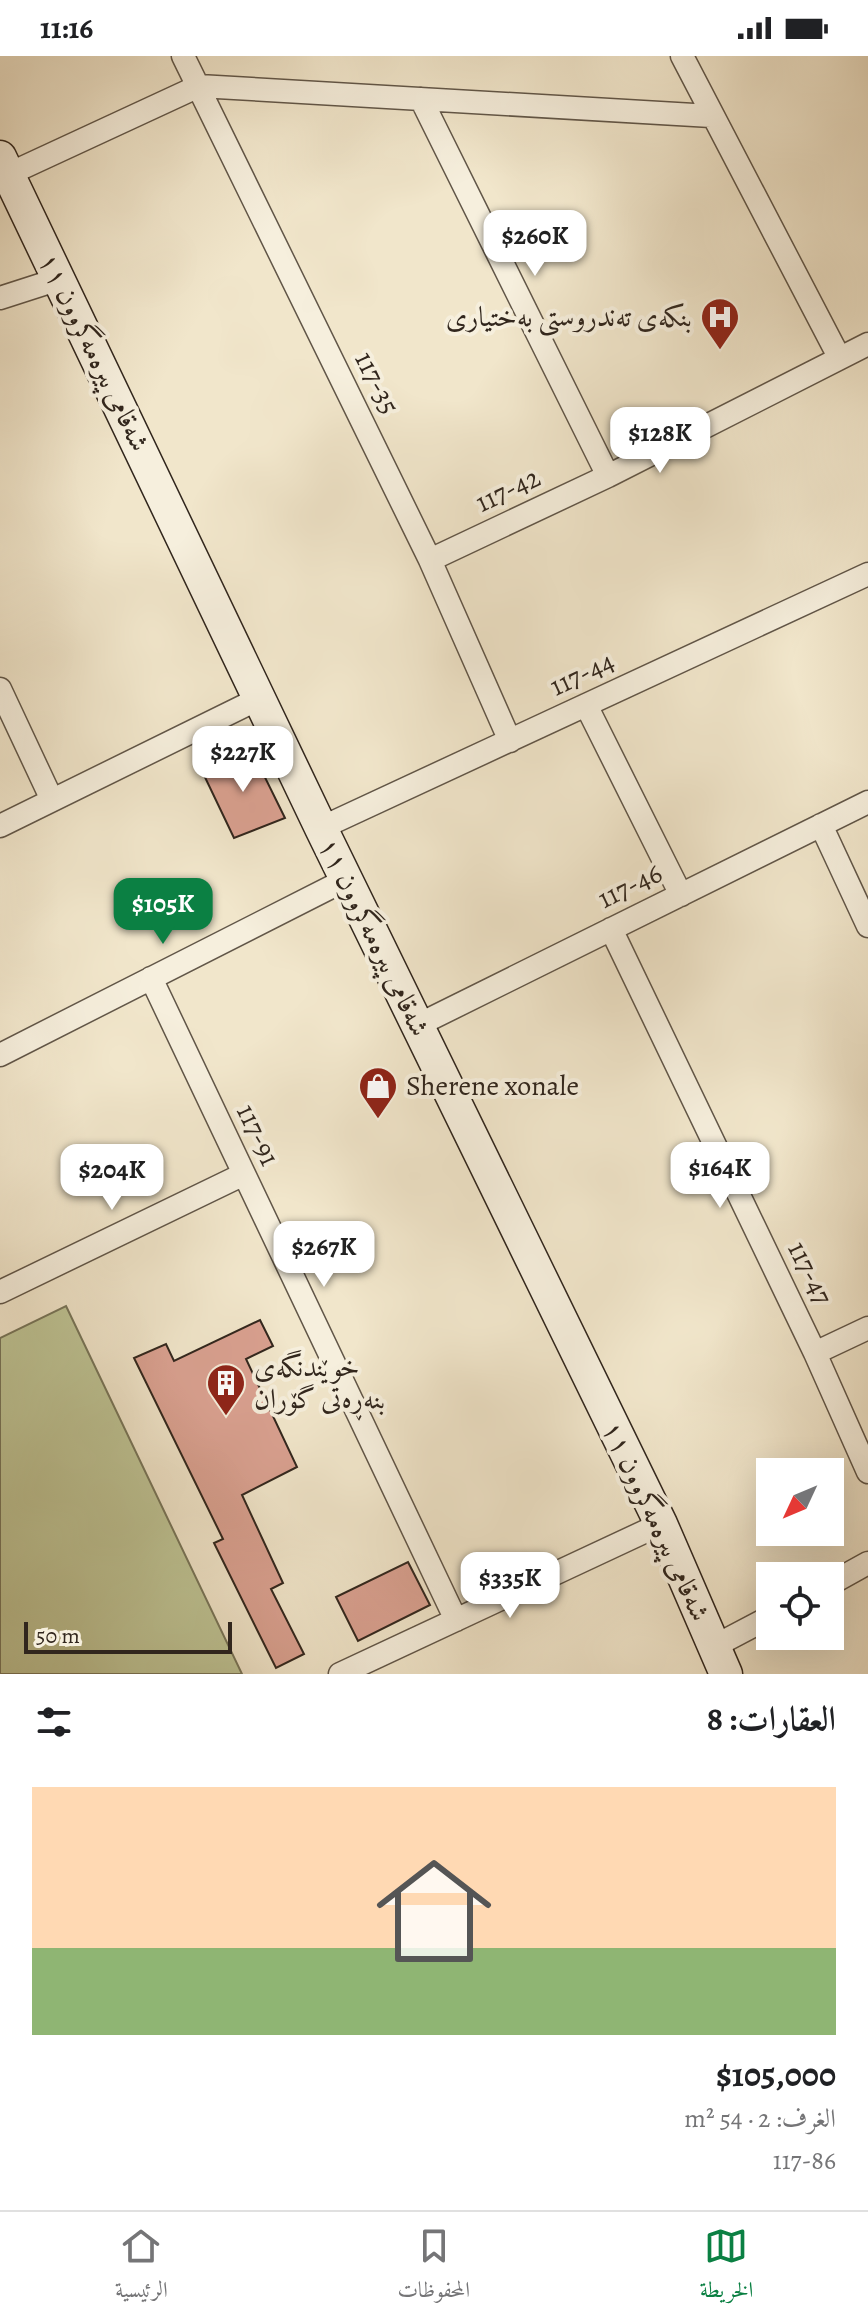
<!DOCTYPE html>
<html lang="ar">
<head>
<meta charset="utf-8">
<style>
	body { margin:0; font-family:Alegreya,Amiri,serif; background:#f6f6f6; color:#202124; direction:rtl; height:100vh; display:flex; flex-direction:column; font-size:30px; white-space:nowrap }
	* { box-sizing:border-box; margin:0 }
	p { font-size:26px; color:#757577 }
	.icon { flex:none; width:44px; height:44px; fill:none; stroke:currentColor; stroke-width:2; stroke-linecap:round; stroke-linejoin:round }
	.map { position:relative; height:1618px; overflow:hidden; direction:ltr }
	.panel { display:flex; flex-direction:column; background:#fff; flex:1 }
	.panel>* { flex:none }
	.needle { width:52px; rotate:226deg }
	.tools { position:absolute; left:756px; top:1402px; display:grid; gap:16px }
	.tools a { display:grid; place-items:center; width:88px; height:88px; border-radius:0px; background:#fff; box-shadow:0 8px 32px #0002; font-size:40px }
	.scale { position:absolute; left:24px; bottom:20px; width:208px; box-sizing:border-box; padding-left:8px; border:4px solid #31261d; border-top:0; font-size:22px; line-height:28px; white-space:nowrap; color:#31261d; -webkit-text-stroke:6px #f6efdd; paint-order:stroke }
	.price { position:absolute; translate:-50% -68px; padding:0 18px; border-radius:16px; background:#fff; color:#222; font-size:26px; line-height:52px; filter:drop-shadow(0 2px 4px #0008) }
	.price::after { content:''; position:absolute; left:50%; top:48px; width:24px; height:18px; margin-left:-12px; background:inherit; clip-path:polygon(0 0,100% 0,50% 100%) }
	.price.on { background:#0b8043; color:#fff }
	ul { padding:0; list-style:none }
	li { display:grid; align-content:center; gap:16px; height:424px; padding:0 32px }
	li span { display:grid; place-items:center; height:248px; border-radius:0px; color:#555 }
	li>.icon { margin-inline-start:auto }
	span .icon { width:144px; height:144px; fill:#fffc; stroke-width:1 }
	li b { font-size:34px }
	h2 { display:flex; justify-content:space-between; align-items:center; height:96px; padding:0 32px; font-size:34px }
	.status { display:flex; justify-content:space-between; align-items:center; height:56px; padding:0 40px; background:#fff; direction:ltr }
	.status svg { height:22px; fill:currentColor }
	.menu { display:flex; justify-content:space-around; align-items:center; height:112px; border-top:2px solid #e0e0e0; background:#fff; font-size:22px; color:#757577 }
	.menu a { display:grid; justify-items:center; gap:4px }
	.menu .on { color:#0b8043 }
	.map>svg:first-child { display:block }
	.green { fill:#bec495; stroke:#787559; stroke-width:2 }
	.building { fill:#daa191; stroke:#31261d; stroke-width:2 }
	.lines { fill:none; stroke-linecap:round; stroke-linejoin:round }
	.street-casing { stroke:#615648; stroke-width:25 }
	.secondary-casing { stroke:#31261d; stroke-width:35 }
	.street { stroke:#f6efdd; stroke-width:22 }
	.secondary { stroke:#f6efdd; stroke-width:32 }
	.labels { text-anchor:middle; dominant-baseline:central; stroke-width:8; stroke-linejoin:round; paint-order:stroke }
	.poi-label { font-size:28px; fill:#31261d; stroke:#f6efdd; text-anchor:start }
	.street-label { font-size:28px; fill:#31261d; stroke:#f6efdd }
</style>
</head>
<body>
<div class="status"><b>11:16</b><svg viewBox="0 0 49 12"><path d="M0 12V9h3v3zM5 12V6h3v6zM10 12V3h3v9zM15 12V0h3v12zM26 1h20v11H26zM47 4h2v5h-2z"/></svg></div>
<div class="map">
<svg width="868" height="1618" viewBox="0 0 868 1618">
	<rect width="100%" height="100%" fill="#f1e6cb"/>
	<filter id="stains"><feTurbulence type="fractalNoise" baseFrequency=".0025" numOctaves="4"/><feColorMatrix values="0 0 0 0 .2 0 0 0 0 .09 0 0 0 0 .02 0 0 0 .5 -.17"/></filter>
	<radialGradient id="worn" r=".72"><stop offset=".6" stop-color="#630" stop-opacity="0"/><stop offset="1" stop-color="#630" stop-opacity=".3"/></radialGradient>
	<path class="green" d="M 66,1250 L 242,1618 L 0,1618 L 0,1282 Z"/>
	<path class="building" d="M 251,693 L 285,762 L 234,782 L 202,715 Z
		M 260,1264 L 273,1290 L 246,1303 L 297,1411 L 242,1439 L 283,1527 L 271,1533 L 304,1598 L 276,1612 L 214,1487 L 223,1483 L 134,1302 L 166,1288 L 174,1305 Z
		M 408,1506 L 430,1549 L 358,1585 L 336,1541 Z"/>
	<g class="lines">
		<defs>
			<path id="street" d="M 183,0 L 430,504 L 510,685
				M 682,0 L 839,301
				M 421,43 L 608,420
				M 9,118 L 199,30 L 711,60
				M 0,242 L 59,223
				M 430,504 L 608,420 L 868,288
				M 0,633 L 52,744
				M 586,649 L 681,839
				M 821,769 L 868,870
				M 0,770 L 260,642
				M 321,772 L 868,518
				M 611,873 L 815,1297 L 868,1416
				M 151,922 L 456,1564
				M 418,969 L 868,746
				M 0,999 L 347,823
				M 0,1236 L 244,1118
				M 815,1297 L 868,1272
				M 830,1528 L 868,1507
				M 713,1591 L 770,1561
				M 340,1618 L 661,1468"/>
			<path id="secondary" d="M 0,101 L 321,772 L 661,1468 L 726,1618"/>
		</defs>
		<use href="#street" class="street-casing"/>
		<use href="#secondary" class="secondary-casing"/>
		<use href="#street" class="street"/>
		<use href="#secondary" class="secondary"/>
	</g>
	<defs>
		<symbol id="hospital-pin" viewBox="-11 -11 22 30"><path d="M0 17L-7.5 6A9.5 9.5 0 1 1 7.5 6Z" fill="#8f2418" stroke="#f6efdd"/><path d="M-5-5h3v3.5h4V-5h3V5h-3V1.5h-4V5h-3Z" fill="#fff"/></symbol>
		<symbol id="shop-pin" viewBox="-11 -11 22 30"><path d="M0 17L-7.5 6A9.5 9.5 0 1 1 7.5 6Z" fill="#8f2418" stroke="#f6efdd"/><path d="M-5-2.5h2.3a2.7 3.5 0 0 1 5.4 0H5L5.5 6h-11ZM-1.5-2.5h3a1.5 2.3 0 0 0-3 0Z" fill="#fff"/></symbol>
		<symbol id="building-pin" viewBox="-11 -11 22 30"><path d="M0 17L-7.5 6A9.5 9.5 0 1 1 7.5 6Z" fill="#8f2418" stroke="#f6efdd"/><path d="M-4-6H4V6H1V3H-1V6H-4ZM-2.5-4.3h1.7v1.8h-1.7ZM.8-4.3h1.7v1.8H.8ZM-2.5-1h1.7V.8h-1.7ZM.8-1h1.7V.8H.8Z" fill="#fff"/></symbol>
	</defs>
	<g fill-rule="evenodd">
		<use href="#hospital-pin" x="698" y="239" width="44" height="60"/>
		<use href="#shop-pin" x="356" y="1008" width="44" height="60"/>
		<use href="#building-pin" x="204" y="1305" width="44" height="60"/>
	</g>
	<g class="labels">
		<g class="poi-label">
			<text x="692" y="261" text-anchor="end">بنکەی تەندروستی بەختیاری</text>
			<text x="406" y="1030">Sherene xonale</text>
			<text x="254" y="1311">خوێندنگەی<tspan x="254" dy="32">بنەڕەتی گۆران</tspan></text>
		</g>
		<g class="street-label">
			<text transform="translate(94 296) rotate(64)">شەقامی پیرەمەگروون ١١</text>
			<text transform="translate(377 327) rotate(64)">117-35</text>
			<text transform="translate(508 434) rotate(-25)">117-42</text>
			<text transform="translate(582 618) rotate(-25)">117-44</text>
			<text transform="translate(630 830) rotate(-26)">117-46</text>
			<text transform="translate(374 881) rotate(64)">شەقامی پیرەمەگروون ١١</text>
			<text transform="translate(258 1079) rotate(65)">117-91</text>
			<text transform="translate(810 1217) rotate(64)">117-47</text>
			<text transform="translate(656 1465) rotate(65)">شەقامی پیرەمەگروون ١١</text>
		</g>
	</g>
	<rect width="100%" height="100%" filter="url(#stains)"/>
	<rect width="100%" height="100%" fill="url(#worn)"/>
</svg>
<div class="tools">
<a><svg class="needle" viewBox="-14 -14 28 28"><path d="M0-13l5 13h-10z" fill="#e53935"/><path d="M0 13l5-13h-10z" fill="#757577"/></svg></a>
<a><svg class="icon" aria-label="locate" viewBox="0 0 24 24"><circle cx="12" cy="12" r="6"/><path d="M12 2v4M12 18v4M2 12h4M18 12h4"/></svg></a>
</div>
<div class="scale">50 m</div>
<b class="price" style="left:535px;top:222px">$260K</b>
<b class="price" style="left:660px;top:419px">$128K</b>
<b class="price" style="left:243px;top:738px">$227K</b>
<b class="price on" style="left:163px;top:890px">$105K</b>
<b class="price" style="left:720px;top:1154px">$164K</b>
<b class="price" style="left:112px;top:1156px">$204K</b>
<b class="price" style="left:324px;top:1233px">$267K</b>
<b class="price" style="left:510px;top:1564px">$335K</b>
</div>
<section class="panel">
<h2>العقارات: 8<svg class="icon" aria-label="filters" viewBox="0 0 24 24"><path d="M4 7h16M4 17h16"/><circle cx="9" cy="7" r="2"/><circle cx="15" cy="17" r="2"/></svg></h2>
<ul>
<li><span style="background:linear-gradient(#ffd9b3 65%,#8fb573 0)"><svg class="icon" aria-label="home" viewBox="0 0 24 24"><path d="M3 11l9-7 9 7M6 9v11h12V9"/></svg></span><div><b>$105,000</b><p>الغرف: 2 · 54 m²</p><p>117-86</p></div></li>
</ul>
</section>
<nav class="menu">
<a class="on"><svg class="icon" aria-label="map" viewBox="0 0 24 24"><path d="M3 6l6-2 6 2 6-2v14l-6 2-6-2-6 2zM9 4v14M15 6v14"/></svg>الخريطة</a>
<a><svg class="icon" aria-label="saved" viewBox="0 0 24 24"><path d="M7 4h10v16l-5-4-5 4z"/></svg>المحفوظات</a>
<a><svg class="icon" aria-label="home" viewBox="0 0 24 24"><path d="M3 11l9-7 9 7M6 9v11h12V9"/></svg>الرئيسية</a>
</nav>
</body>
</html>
